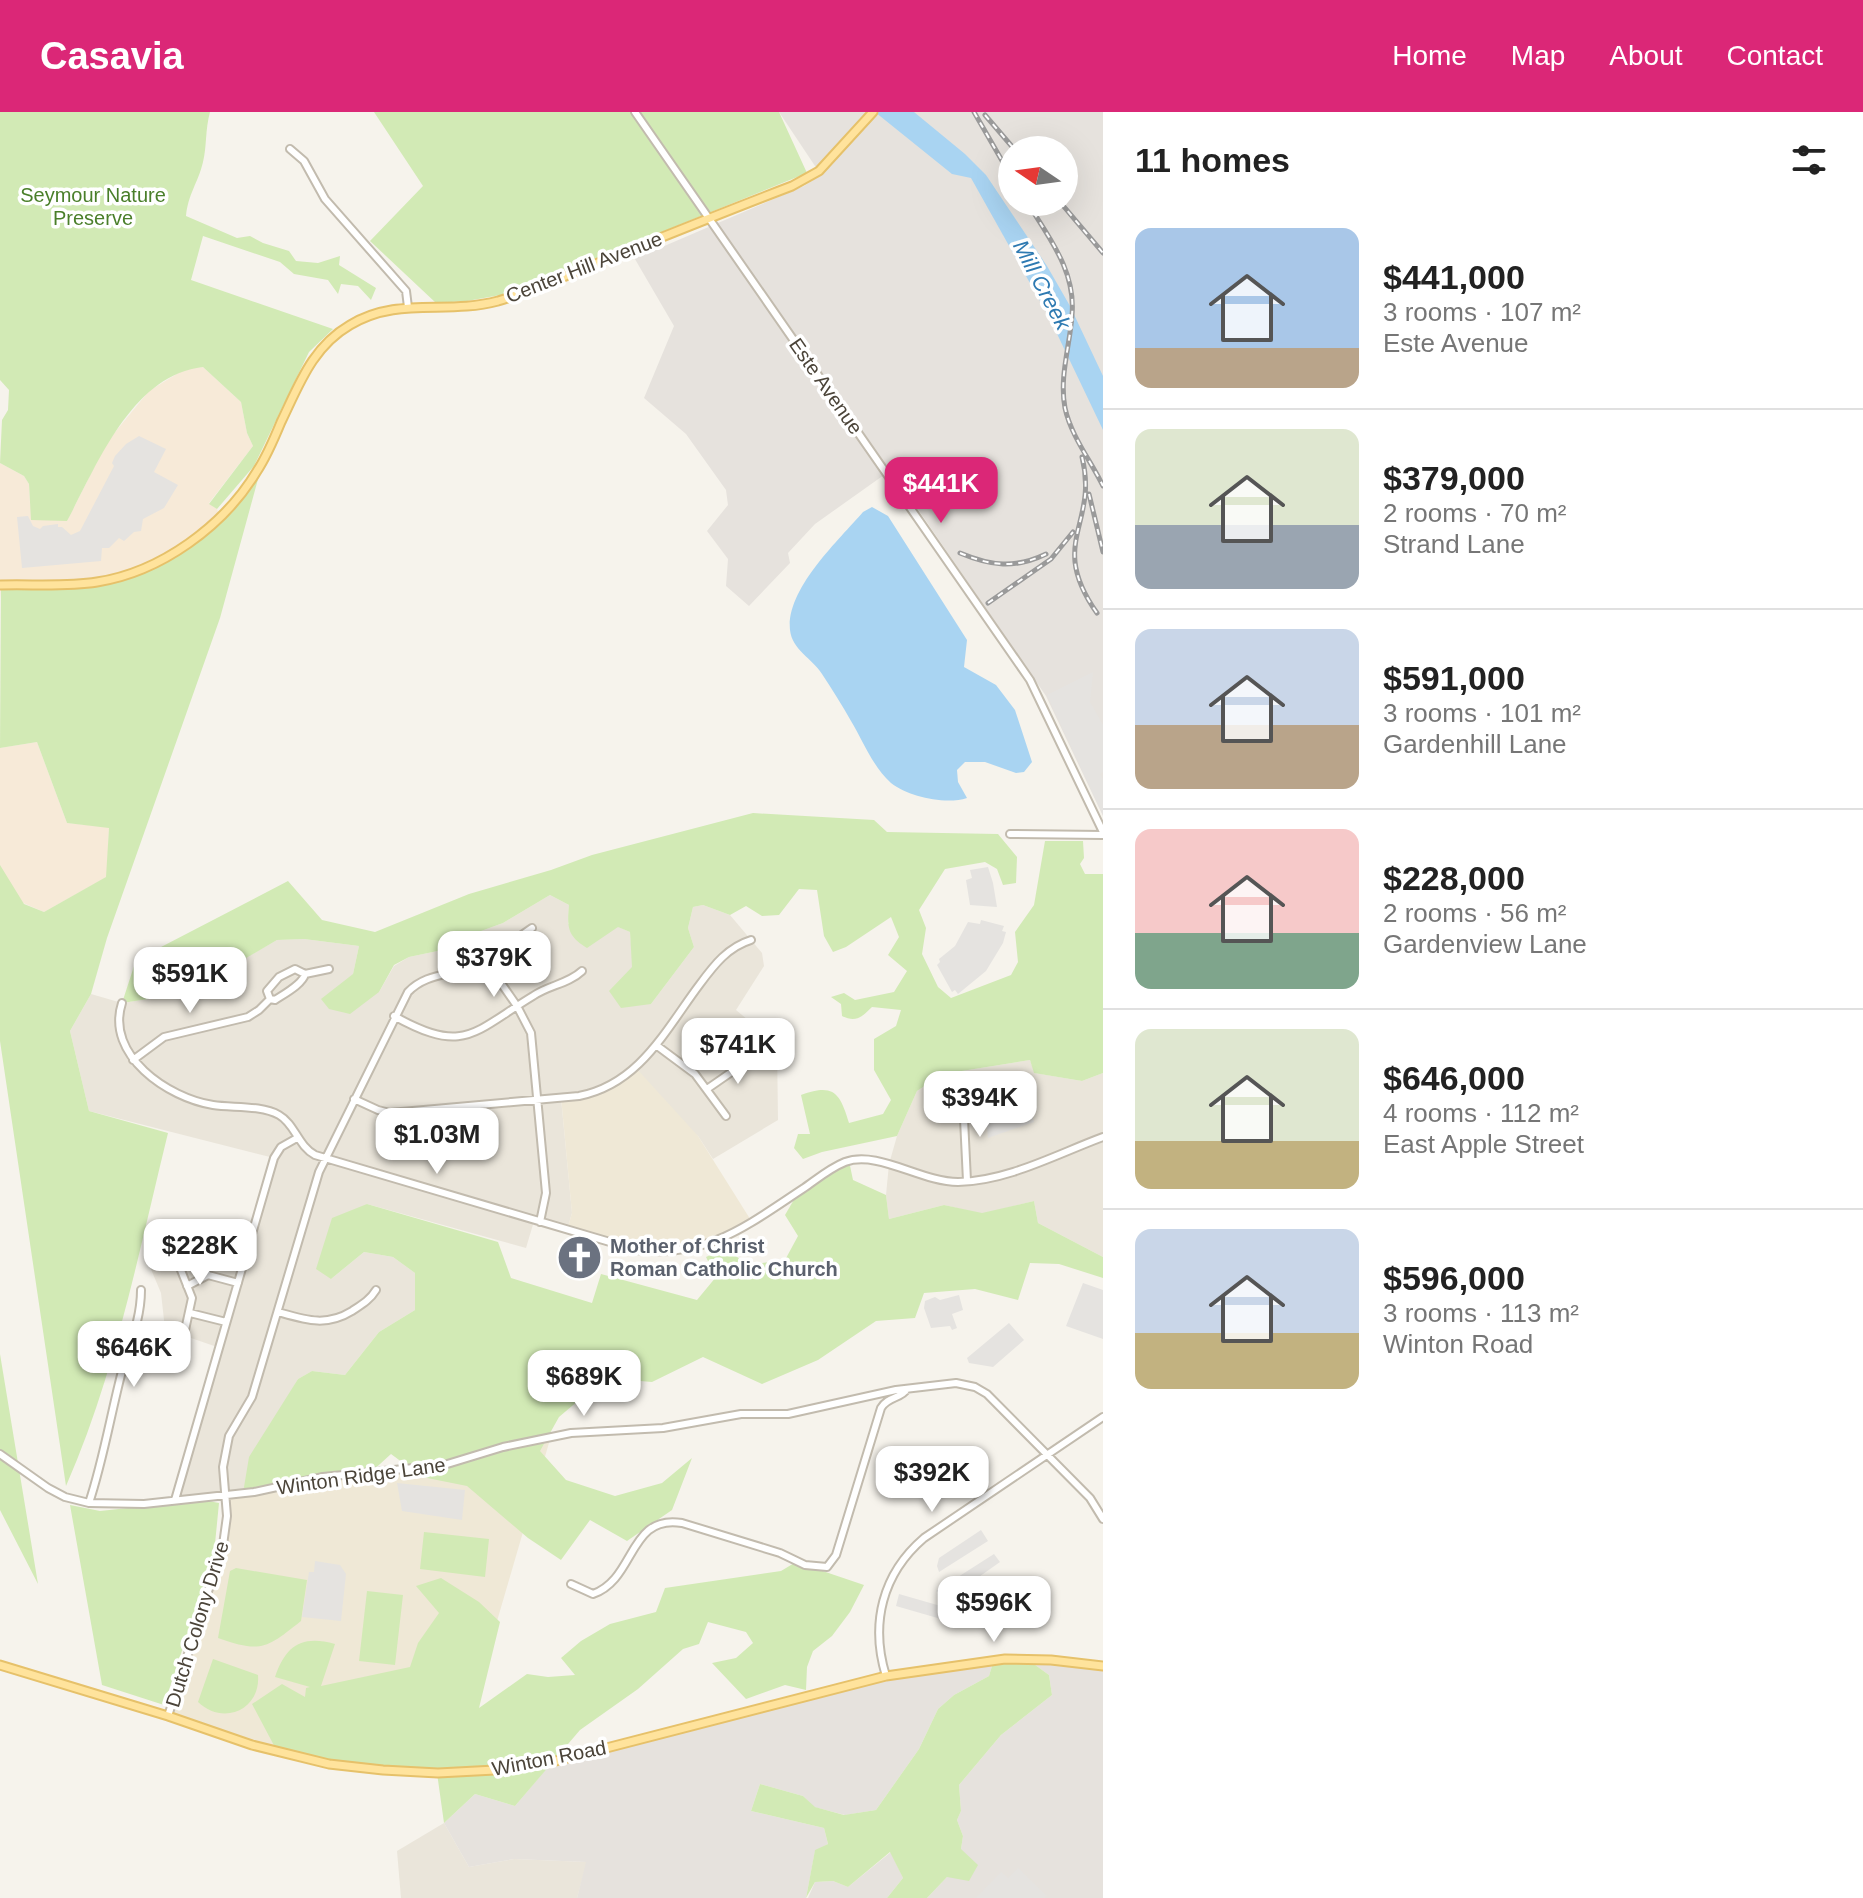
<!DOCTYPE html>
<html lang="en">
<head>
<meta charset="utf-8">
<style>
	body { margin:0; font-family:Helvetica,sans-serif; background:#f6f6f6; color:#222; height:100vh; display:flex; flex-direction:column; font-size:30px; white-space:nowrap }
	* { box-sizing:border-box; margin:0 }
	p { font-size:26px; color:#767676 }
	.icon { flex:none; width:44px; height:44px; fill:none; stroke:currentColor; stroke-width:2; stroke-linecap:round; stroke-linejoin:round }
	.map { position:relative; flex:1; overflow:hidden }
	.drawer { display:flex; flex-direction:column; background:#fff; width:760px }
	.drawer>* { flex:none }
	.needle { width:52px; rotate:283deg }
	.fabs { position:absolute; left:998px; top:24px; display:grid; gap:16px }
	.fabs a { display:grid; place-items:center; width:80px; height:80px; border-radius:50%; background:#fff; box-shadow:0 8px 32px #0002; font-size:40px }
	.price { position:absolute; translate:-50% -68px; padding:0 18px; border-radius:16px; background:#fff; color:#222; font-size:26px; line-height:52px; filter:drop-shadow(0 2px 4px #0008) }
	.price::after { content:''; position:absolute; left:50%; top:48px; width:24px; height:18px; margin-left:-12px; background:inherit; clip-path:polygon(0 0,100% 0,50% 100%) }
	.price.selected { background:#db2777; color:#fff }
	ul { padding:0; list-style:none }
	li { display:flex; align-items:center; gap:24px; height:200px; padding:0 32px }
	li+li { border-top:2px solid #e0e0e0 }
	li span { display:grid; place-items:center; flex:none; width:224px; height:160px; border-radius:16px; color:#555 }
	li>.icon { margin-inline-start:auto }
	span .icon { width:96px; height:96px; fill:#fffc; stroke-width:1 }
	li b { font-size:34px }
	h2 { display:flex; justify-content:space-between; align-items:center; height:96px; padding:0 32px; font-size:34px }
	header { display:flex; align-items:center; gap:48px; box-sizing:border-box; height:112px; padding:0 40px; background:#db2777; color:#fff }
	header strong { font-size:38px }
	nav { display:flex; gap:44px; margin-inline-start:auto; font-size:28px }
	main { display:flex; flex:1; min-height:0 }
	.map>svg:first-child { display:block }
	.residential { fill:#eae5da }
	.commercial { fill:#f7ead8 }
	.industrial { fill:#e6e2dd; fill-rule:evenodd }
	.education { fill:#efe8d6 }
	.green { fill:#d2eab5 }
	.parking { fill:#e5e3e0 }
	.water { fill:#a9d4f2 }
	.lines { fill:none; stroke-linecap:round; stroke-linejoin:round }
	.minor-casing { stroke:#c2bbae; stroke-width:10 }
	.major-casing { stroke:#e6c16a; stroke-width:11 }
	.minor { stroke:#fff; stroke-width:6 }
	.major { stroke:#ffe39c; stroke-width:7 }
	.rail-casing { stroke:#9a9a9a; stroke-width:5 }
	.rail { stroke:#fff; stroke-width:2; stroke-dasharray:6; stroke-linecap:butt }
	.labels { text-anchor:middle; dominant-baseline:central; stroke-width:7; stroke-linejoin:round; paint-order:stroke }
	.park-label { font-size:20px; fill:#4a7f2a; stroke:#fff }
	.street-label { font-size:20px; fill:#4b4439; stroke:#fff }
	.worship-label { font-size:20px; font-weight:bold; fill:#5b616d; stroke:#fff; text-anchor:start }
	.water-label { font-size:22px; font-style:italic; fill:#2e7ab2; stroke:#fff }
</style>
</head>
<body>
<header>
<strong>Casavia</strong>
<nav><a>Home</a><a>Map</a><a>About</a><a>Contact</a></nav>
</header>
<main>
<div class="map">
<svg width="1103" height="1786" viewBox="0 0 1103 1786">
	<rect width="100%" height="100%" fill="#f6f3ec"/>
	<path class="residential" d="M 550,783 L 569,793 L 568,812 L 619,815 L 630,820 L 633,856 L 651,892 L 694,835 L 688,816 L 693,795 L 703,793 L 730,803 L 762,841 L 764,854 L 736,898 L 777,932 L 778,1008 L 713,1047 L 698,1024 L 610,974 L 561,986 L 572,1101 L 567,1118 L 534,1109 L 526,1136 L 367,1092 L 331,1167 L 364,1140 L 393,1145 L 415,1161 L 415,1198 L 379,1220 L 345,1263 L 312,1259 L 298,1267 L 276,1306 L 243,1381 L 175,1388 L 220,1236 L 165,1217 L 161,1181 L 145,1143 L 161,1133 L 166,1118 L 195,1121 L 242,1155 L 274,1046 L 89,999 L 70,919 L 91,882 L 122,891 L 155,886 L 193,858 L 222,859 L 277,828 L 304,827 L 359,834 L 353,862 L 379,880 L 394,854 L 409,845 L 447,837 L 462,826 L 503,811 Z
		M 1030,948 L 1035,961 L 1082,969 L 1103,961 L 1103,1145 L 1038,1111 L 1034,1089 L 982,1102 L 944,1093 L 889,1107 L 886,1083 L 889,1052 L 897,1024 L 917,979 L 943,962 Z
		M 444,1711 L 469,1755 L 514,1747 L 587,1750 L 577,1786 L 401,1786 L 397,1739 Z"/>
	<path class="commercial" d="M 203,255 L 241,290 L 247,321 L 253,334 L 209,391 L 217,397 L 220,406 L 171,442 L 109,468 L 1,474 L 0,487 L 0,351 L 24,364 L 29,372 L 30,392 L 67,409 L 107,330 L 149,279 L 185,257 Z
		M 37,630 L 67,711 L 109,715 L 107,765 L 44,800 L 0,781 L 0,636 Z"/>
	<path class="industrial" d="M 779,0 L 1103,0 L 1103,704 L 1046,584 L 891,358 L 815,412 L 788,441 L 790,451 L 749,494 L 726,474 L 728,447 L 707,419 L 728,393 L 726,378 L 686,322 L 644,286 L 674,214 L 632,142 L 662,135 L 804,74 L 821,63 ZM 1012,38 L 1064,38 L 1064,90 L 1012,90 Z
		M 994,1547 L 989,1564 L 954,1583 L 938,1597 L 919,1637 L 876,1698 L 845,1703 L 814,1695 L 803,1684 L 760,1672 L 751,1699 L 824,1716 L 828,1732 L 815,1739 L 806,1786 L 577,1786 L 586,1750 L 514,1747 L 469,1755 L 444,1711 L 475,1682 L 515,1694 L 552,1650 L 886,1564 Z
		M 1027,1547 L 1103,1554 L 1103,1786 L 927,1786 L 947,1765 L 961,1737 L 963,1724 L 957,1708 L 961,1699 L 959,1673 L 1001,1623 L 1052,1583 L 1049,1563 Z
		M 891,1740 L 903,1766 L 887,1786 L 808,1786 L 815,1770 L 833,1769 L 848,1775 Z"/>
	<path class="education" d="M 636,956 L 698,1024 L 752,1110 L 703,1134 L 648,1139 L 567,1118 L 572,1101 L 561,985 L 590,982 Z
		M 551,1324 L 453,1660 L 305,1647 L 168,1604 L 223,1433 L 225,1383 L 312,1367 L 417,1358 Z"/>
	<path class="green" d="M 0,0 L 210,0 C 205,18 207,34 203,50 C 198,71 188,82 186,104 L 237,126 L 250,124 L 263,131 L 289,139 L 296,149 L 318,151 L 340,144 L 339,153 L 376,176 L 371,188 L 358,174 L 341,172 L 338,182 L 328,168 L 294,162 L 280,150 L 203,124 L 191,168 L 333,217 L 309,240 L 254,354 L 217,397 L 209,392 L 253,334 L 247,321 L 241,290 L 203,255 C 131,263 97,354 67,409 L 31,408 L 29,372 L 24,364 L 0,351 L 2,308 L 8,298 L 9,278 L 0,268 Z
		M 374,0 L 779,0 L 807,61 L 511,181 L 467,189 L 436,191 L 370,129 L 423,74 Z
		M 263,349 L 220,506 L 107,826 L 91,882 L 70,919 L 89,999 L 168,1021 C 139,1139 115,1263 66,1374 L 0,929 L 0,753 L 24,792 L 44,800 L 106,765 L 109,716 L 67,711 L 37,630 L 0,636 L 1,473 L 96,470 L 156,450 L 213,412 Z
		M 753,701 L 874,708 L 887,720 L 998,722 L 1017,745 L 1016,771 L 1003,773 L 997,757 L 985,750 L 945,757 L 919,798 L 926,816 L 922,842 L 938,875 L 951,886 L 1011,863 L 1018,850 L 1015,820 L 1034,793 L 1045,729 L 1083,729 L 1084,746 L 1080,752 L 1085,762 L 1103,762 L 1103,961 L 1082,969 L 1034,961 L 1030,948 L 943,962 L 917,979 L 897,1024 L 822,1040 L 803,1047 L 794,1036 L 798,1022 L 810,1022 L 801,983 C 834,971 840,981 849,1011 L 883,1002 L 891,988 L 874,958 L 874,927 L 896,914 L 901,898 L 872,895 C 862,905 856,911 842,904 L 841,892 L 831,885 L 844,881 L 855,888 L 894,880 L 907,859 L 888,843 L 899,825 L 891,805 L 846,835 L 833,840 L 824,824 L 817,778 L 799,777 L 779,803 L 762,804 L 746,794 L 730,803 L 703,793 L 693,795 L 688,816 L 694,835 L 651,892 L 621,896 L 609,879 L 632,855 L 630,820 L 618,815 L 587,836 C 567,824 567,815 569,793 L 550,783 L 503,811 L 462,826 L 447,837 L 409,845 L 394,853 L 379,880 L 350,902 L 329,897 L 321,887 L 353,862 L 359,834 L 304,827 L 277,828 L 222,860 L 193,858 L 155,886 L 122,891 L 136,848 L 288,769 L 322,808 L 375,820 L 469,782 L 551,758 L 592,743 Z
		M 849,1049 L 853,1068 L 886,1083 L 889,1107 L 944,1093 L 982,1101 L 1034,1089 L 1038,1111 L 1103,1145 L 1103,1166 L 1059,1152 L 1030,1151 L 1018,1188 L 975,1177 L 924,1181 L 915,1206 L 876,1209 L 818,1248 L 762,1272 L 703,1245 L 652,1270 L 605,1266 L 559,1305 L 540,1339 L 566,1368 L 615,1384 L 662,1371 L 692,1346 L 672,1398 L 627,1429 L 590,1408 L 561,1448 L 528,1426 L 467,1374 L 422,1365 L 391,1342 L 369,1362 L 323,1365 L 243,1381 L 249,1345 L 298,1267 L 312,1259 L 345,1263 L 379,1220 L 415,1198 L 415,1161 L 393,1145 L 364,1140 L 331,1167 L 316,1157 L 332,1106 L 367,1092 L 498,1130 L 511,1166 L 592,1191 L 601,1162 L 697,1188 L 716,1165 L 706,1145 L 725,1136 L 748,1153 L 785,1148 L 798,1124 L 785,1103 L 799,1079 Z
		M 0,1242 L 38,1472 L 0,1398 Z
		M 203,1388 L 219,1391 L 214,1442 L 164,1593 L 102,1573 L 70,1393 L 100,1399 Z
		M 424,1420 L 489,1427 L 485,1465 L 420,1457 Z
		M 796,1450 L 864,1473 L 850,1500 L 832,1524 L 813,1539 L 807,1555 L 806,1578 L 785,1573 L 746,1587 L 712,1551 L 736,1546 L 753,1531 L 746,1520 L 708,1510 L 699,1532 L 683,1537 L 638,1577 L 580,1618 L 515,1694 L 475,1682 L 444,1711 L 437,1661 L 383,1658 L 278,1641 L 252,1592 L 282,1572 L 305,1585 L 306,1576 L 310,1575 L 275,1565 C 286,1533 302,1523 335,1532 L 321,1574 L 410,1555 L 418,1531 L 439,1501 L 416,1474 L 441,1466 L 479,1490 L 500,1510 L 479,1596 L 527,1562 L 548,1565 L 575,1563 L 561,1546 L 581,1529 L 610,1512 L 656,1500 L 665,1476 L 781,1459 Z
		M 236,1456 L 307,1468 L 301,1509 C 266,1537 261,1541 218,1526 L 230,1459 Z
		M 367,1479 L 403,1483 L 395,1553 L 359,1549 Z
		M 213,1547 L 258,1563 C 261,1598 223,1614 198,1590 Z
		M 994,1547 L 1027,1547 L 1049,1563 L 1052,1583 L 1001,1623 L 959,1673 L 961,1699 L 957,1708 L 963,1724 L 961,1737 L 978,1753 L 969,1769 L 947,1765 L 927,1786 L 887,1786 L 903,1766 L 890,1740 L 848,1775 L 833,1769 L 815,1770 L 806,1786 L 815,1738 L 828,1732 L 824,1716 L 751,1699 L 760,1672 L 803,1684 L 815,1695 L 844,1703 L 876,1698 L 919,1637 L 938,1597 L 954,1583 L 989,1564 Z"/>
	<path class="parking" d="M 139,324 L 166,337 L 154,360 L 178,373 L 164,396 L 143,407 L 141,419 L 134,420 L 124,429 L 119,426 L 109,436 L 102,436 L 101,449 L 22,456 L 17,405 L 28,404 L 33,414 L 40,417 L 43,414 L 58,412 L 58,415 L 62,415 L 71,423 L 80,419 L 114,354 L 112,351 L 115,344 L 126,332 Z
		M 1093,560 L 1090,590 L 1103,613 L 1103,660 L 1100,662 L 1103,667 L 1103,703 L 1047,583 Z
		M 988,755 L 993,771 L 997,795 L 970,793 L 966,768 L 972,766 L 970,758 Z
		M 981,808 L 1004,814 L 1002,819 L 1006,820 L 1003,831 L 986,859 L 958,882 L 955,878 L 952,880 L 937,853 L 940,850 L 939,847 L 955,834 L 968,810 L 980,812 Z
		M 1027,989 L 1034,1010 L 988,1026 L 986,1004 Z
		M 1083,1171 L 1103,1178 L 1103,1227 L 1066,1214 Z
		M 959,1183 L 963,1198 L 952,1202 L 957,1216 L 952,1218 L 950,1214 L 931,1216 L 924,1196 L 925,1189 L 935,1185 L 940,1188 Z
		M 1009,1211 L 1024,1228 L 993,1255 L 969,1251 L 967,1246 Z
		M 397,1371 L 465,1378 L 462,1408 L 402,1399 Z
		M 981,1418 L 988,1429 L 939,1460 L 937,1454 L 939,1446 Z
		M 994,1442 L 1000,1450 L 949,1486 L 936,1479 Z
		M 315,1449 L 340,1453 L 346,1462 L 341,1509 L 302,1505 L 309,1460 L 314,1460 Z
		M 899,1482 L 958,1499 L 960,1491 L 979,1498 L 972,1516 L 896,1494 Z
		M 1018,1756 L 1047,1784 L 1044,1786 L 976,1786 L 1001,1760 L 1008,1766 Z"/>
	<path class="water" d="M 875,0 L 914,0 L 965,42 L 986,63 L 1047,154 L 1070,194 L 1103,264 L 1103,318 L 1049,205 L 971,66 L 952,62 Z
		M 872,395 L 888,404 L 967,528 L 964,555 L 996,573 L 1015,598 L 1032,650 L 1024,660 L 1016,661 L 985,650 L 965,650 L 957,658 L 958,670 L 967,686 C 946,693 909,685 891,671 C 873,655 863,629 851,609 C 842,593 832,577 822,562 C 812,546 792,538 790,518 C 786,477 838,429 863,400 Z"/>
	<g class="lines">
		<defs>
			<path id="minor" d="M 635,0 L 1030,568 L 1103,720
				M 290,37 L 304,49 L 325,87 L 406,179 L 408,195
				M 1010,722 L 1103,723
				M 485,848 L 517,894 L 531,921 L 546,1081 L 540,1110
				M 305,862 L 329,857
				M 122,891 C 105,943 168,986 213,993 C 233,996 261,993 279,1003 C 295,1012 298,1034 315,1043 L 637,1138 C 707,1147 749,1112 804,1076 C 817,1067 830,1056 845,1050 C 878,1038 921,1070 958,1070 C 1008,1069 1057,1042 1103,1025
				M 394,904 C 465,943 472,921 533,884 C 549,873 568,872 582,859
				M 656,933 L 695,962 L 726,1004
				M 133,948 L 164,925 L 248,905 L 259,898 L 270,887 L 275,888 C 284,882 303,872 305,862 L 295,857 L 279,865 L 267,879 L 270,887
				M 707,977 L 733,959 L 741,945
				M 963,986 L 967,1069
				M 354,987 L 378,998 L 390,1001 L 579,984 C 640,972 666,917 700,872 C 714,853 728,835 751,828
				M 173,1138 L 192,1186 L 185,1218
				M 204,1145 L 204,1155 L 208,1163 L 238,1171
				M 187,1174 L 208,1163
				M 278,1200 C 306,1208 326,1215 352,1199 C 361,1193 370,1188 376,1178
				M 190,1201 L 226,1210
				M 0,1342 L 48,1376 L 65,1385 L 89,1391 L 144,1392 L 254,1380 L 323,1365 L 444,1353 L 503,1335 L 571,1321 L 663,1316 L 741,1302 L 788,1302 L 896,1278 L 956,1271 L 975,1275 L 987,1282 L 1090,1386 L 1103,1407
				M 175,1388 L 274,1046 L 281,1035 L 297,1026
				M 89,1391 C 103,1349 110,1306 121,1263 C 129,1234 141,1208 141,1178
				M 571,1472 L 593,1482 C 636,1467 628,1402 682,1411 L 780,1441 L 805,1453 L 827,1455 L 836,1443 L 881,1296 C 888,1284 901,1287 907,1277
				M 886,1564 C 870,1512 882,1462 924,1426 L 1103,1305
				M 168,1604 L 223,1433 L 227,1404 L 223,1355 L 229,1324 L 252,1285 L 319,1060 L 408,880 C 426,861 450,864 473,854 C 494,844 513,829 532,816"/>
			<path id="major" d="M 0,473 C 32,472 66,475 97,470 C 161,460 224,414 257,359 C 267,344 274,327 281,310 C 299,273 312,235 350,213 C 398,184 446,203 498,189 C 534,178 570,162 605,148 C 667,123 729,98 792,74 L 819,59 L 873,0
				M 0,1553 L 168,1604 L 252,1633 L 329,1652 L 383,1658 L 438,1661 L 495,1658 L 552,1650 L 886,1564 L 1005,1547 L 1051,1548 L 1103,1554"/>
		</defs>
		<use href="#minor" class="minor-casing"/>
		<use href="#major" class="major-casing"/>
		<use href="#minor" class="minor"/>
		<use href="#major" class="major"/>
		<defs>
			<path id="rail" d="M 974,0 L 1012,66
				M 985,3 L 1015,38
				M 1027,90 C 1049,126 1076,159 1072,203 C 1070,234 1059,265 1065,296 C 1071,324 1091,349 1103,374
				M 1060,90 L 1103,141
				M 1082,345 C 1099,413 1047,430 1097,501
				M 1089,382 L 1103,440
				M 960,441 C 991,454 1015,457 1046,442
				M 988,491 L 1051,447 L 1073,420"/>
		</defs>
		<use href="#rail" class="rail-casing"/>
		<use href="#rail" class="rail"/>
	</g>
	<defs>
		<symbol id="church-disc" viewBox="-11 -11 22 22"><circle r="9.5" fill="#6b7280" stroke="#fff"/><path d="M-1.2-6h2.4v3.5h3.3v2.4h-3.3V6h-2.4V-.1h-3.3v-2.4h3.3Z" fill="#fff"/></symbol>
	</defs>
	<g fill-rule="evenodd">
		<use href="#church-disc" x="554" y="1120" width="51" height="51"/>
	</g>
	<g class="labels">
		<g class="park-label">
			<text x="93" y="83">Seymour Nature<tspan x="93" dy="23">Preserve</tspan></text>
		</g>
		<g class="street-label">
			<text transform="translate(584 155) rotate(-21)">Center Hill Avenue</text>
			<text transform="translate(826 274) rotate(55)">Este Avenue</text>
			<text transform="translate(361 1364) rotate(-8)">Winton Ridge Lane</text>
			<text transform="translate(197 1512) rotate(-73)">Dutch Colony Drive</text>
			<text transform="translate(549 1646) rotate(-11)">Winton Road</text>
		</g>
		<g class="worship-label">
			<text x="610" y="1134">Mother of Christ<tspan x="610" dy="23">Roman Catholic Church</tspan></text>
		</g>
		<g class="water-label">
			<text transform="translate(1042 173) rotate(62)">Mill Creek</text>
		</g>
	</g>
</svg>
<div class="fabs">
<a><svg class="needle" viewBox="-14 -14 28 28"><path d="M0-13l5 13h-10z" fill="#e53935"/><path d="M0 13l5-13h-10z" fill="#767676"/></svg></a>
</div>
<b class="price selected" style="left:941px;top:413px">$441K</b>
<b class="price" style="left:494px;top:887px">$379K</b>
<b class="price" style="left:190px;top:903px">$591K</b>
<b class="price" style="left:738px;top:974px">$741K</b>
<b class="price" style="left:980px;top:1027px">$394K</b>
<b class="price" style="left:437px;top:1064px">$1.03M</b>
<b class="price" style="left:200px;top:1175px">$228K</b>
<b class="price" style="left:134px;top:1277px">$646K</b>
<b class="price" style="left:584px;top:1306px">$689K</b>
<b class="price" style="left:932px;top:1402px">$392K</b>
<b class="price" style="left:994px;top:1532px">$596K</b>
</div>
<section class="drawer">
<h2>11 homes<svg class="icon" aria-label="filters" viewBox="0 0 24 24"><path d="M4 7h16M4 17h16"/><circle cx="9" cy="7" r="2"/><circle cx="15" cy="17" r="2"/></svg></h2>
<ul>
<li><span style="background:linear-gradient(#a9c7e8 75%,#b9a48a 0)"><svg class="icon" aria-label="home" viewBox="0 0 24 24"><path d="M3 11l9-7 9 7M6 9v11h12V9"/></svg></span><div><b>$441,000</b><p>3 rooms · 107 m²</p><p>Este Avenue</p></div></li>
<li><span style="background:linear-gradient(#dfe7d0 60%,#9aa5b1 0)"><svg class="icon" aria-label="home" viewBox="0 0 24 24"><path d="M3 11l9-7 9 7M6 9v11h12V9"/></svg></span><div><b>$379,000</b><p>2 rooms · 70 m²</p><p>Strand Lane</p></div></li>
<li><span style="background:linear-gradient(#c9d6e8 60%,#b9a48a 0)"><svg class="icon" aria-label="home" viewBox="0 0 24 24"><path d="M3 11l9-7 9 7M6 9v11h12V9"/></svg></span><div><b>$591,000</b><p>3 rooms · 101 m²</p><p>Gardenhill Lane</p></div></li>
<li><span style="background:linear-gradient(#f6c9c9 65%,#7fa58c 0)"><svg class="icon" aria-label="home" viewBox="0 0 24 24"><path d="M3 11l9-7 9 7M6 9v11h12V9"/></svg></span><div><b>$228,000</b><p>2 rooms · 56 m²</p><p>Gardenview Lane</p></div></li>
<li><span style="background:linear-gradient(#dfe7d0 70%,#c2b280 0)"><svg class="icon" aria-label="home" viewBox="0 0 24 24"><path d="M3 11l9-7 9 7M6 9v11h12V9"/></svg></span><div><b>$646,000</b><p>4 rooms · 112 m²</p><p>East Apple Street</p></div></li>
<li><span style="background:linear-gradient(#c9d6e8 65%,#c2b280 0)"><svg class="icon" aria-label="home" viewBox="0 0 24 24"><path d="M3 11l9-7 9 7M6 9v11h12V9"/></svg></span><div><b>$596,000</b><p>3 rooms · 113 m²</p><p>Winton Road</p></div></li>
</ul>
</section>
</main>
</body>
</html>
